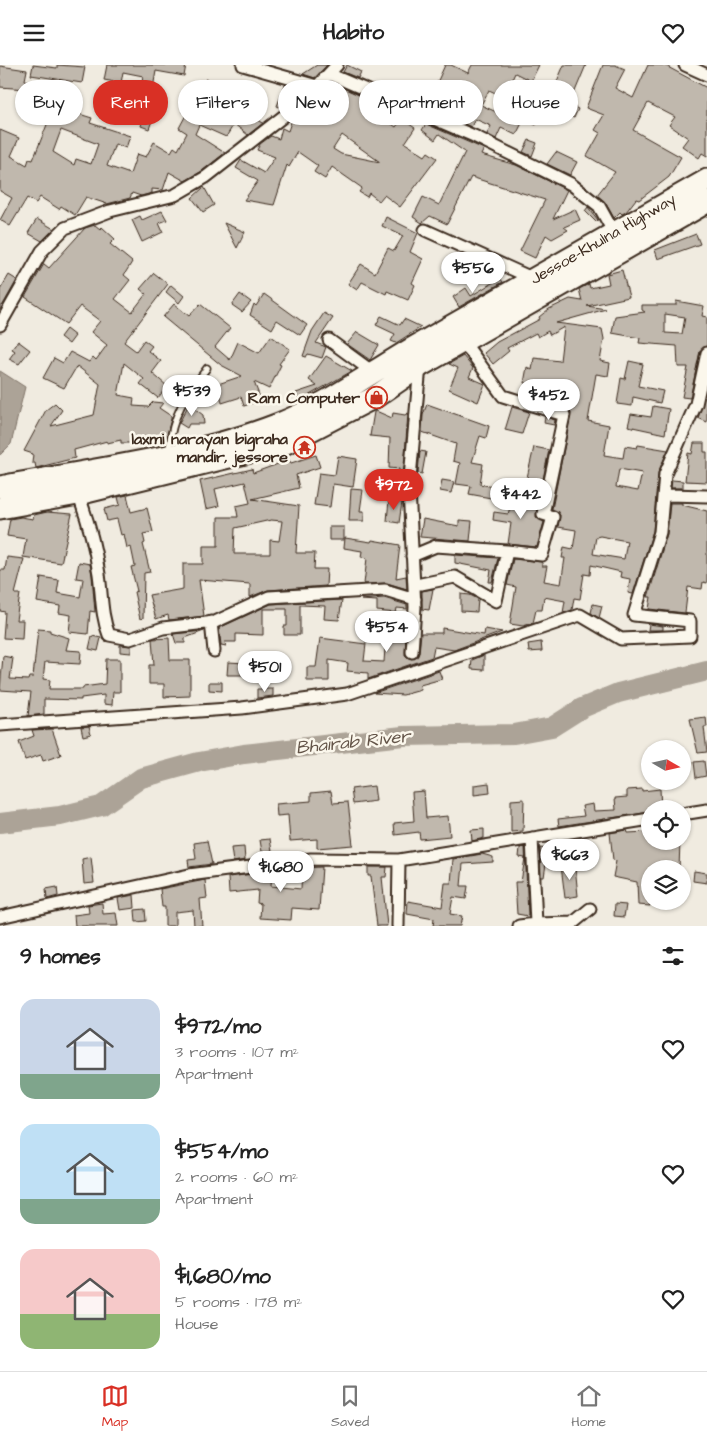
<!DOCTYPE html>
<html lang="en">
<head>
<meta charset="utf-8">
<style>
	body { margin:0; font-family:"Architects Daughter",sans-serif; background:#f2f2f2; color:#222; height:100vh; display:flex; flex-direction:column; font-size:19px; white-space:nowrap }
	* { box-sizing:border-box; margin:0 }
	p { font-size:16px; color:#767676 }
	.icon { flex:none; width:28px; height:28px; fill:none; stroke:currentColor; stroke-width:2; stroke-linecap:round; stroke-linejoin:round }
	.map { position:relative; height:861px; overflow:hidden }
	.details { display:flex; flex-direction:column; background:#fff; flex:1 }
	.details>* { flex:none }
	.banner { position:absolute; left:15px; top:15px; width:678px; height:45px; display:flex; gap:10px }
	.needle { width:32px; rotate:99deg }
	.buttons { position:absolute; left:641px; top:675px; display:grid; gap:10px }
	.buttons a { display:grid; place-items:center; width:50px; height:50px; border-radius:50%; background:#fff; box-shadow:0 1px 4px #0004; font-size:25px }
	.price { position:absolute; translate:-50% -42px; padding:0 11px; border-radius:18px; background:#fff; color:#222; font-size:16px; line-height:32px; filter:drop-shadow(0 1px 2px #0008) }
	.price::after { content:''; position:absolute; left:50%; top:30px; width:15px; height:11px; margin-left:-8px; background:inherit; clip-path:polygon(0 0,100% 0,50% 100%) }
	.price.current { background:#d93025; color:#fff }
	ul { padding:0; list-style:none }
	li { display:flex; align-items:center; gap:15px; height:125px; padding:0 20px }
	li span { display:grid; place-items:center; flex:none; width:140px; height:100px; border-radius:15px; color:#555 }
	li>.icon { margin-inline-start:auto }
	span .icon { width:60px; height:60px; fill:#fffc; stroke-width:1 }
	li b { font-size:21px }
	h2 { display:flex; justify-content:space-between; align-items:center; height:60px; padding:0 20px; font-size:21px }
	.tag { padding:0 18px; border-radius:22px; background:#fff; box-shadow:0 1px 4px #0004; font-size:18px; line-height:45px }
	.tag.current { background:#d93025; color:#fff }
	header { display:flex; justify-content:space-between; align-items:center; height:65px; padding:0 20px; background:#fff; font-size:22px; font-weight:800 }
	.menu { display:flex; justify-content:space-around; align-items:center; height:70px; border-top:1px solid #e0e0e0; background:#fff; font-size:14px; color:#767676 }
	.menu a { display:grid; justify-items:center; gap:2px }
	.menu .current { color:#d93025 }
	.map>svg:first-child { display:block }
	.water { fill:#aca397; stroke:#7f7367 }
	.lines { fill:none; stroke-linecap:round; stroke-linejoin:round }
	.river { stroke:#aca397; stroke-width:20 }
	.building { fill:#c0b8ad; stroke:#3b2a1e; fill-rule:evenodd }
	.lane-casing { stroke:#3b2a1e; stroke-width:9 }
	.street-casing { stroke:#3b2a1e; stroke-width:15 }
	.highway-casing { stroke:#3b2a1e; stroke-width:25 }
	.lane { stroke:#fbf7ec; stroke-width:5.5 }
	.street { stroke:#fbf7ec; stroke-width:11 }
	.highway { stroke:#fbf7ec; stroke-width:21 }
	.labels { text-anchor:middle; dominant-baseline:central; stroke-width:5; stroke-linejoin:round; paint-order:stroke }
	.street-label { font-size:16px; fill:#3b2a1e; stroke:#fbf7ec }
	.poi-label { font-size:16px; font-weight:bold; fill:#3b2a1e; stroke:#fbf7ec; text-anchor:end }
	.water-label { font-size:18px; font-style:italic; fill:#635448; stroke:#fbf7ec }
</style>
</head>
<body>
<header><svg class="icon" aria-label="menu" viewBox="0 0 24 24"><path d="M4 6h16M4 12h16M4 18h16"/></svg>Habito<svg class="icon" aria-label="heart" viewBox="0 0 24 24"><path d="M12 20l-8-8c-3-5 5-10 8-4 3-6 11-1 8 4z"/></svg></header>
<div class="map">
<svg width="707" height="861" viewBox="0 0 707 861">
	<rect width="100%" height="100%" fill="#f0ebe0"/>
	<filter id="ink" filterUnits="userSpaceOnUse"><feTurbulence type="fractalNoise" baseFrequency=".02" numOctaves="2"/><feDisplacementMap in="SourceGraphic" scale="10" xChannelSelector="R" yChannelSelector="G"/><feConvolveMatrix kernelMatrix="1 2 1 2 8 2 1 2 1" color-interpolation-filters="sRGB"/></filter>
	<g filter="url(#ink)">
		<path class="water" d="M 0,306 L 25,322 L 11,379 L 0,390 Z"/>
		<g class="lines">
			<path class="river" d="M 0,758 L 60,751 L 101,741 L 141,713 L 199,697 L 244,689 L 403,671 L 514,669 L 552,662 L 582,643 L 618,628 L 707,606"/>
		</g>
		<path class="building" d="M 33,0 L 57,3 L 57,0 L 85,2 L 82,18 L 31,10 Z
			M 107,0 L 186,0 L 184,11 L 156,6 L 153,23 L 141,21 L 143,11 L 123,7 L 121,18 L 104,15 Z
			M 317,0 L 327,0 L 315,13 L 303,9 Z
			M 347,0 L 361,7 L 358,13 L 343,7 Z
			M 445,0 L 451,0 L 468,8 L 472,0 L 539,0 L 531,16 L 515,8 L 504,32 L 489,25 L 481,40 L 505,51 L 511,39 L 524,45 L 532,27 L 548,35 L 536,60 L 524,54 L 516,70 L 501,63 L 496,74 L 487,69 L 491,61 L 475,54 L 471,62 L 426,42 Z
			M 564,0 L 586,0 L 571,36 L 552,28 Z
			M 603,0 L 615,0 L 625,4 L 615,23 L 633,33 L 648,0 L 664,0 L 707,23 L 707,91 L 702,88 L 699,93 L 682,81 L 688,73 L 669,60 L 675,52 L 648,38 L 633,65 L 681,92 L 669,112 L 639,135 L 636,134 L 626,147 L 622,149 L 620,147 L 614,153 L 605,137 L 597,130 L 615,107 L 587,91 L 600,68 L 595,65 L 604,50 L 586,43 Z
			M 0,1 L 27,5 L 25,15 L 42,21 L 40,25 L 0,22 Z
			M 206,14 L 261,31 L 254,52 L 263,58 L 248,70 L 234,59 L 226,72 L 199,60 L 195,69 L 225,88 L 202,106 L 185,116 L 169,107 L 163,125 L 152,124 L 152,128 L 141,131 L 132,128 L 130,133 L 107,139 L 86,132 L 75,150 L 61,141 L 59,144 L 40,132 L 36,138 L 27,133 L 10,161 L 0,155 L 12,133 L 0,126 L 0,65 L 19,73 L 11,91 L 27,100 L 29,94 L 33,95 L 48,57 L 40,55 L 51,24 L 81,35 L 76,48 L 92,53 L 90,58 L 130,71 L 126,83 L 115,79 L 107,101 L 130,109 L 137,89 L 146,92 L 154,77 L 171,87 L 174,82 L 178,85 L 187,68 L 179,63 L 187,48 L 182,47 L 186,36 L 198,40 ZM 61,65 L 98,79 L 91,99 L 76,94 L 74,100 L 53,87 Z
			M 334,19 L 361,31 L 364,33 L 361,37 L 396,62 L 402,54 L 415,63 L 405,78 L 425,91 L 428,87 L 437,93 L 400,142 L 384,130 L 379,136 L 369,128 L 367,132 L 359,127 L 362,123 L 332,102 L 325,114 L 314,107 L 318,101 L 298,87 L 289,102 L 287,100 L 274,140 L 244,135 L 258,116 L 236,103 L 241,95 L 264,108 L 275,92 L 257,85 L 260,79 L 271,71 L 279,74 L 282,63 L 288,66 L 292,54 L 300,48 L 320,57 L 329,43 L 324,40 L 334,26 L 331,24 ZM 342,70 L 380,97 L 341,89 L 333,84 Z
			M 285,20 L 294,22 L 279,42 L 277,41 Z
			M 294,22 L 303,25 L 290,37 Z
			M 135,36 L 156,44 L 149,64 L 141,61 L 142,57 L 129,53 Z
			M 568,39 L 578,44 L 574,53 L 564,48 Z
			M 426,59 L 484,84 L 481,90 L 516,100 L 567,125 L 553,154 L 575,144 L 580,155 L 564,162 L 568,165 L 552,174 L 546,170 L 535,193 L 520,186 L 545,135 L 471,112 L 447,159 L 430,151 L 422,158 L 413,152 L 423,132 L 439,140 L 465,87 L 439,69 L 435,75 L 422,65 Z
			M 529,75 L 537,78 L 532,91 L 523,87 Z
			M 556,87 L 577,97 L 570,110 L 547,99 Z
			M 204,122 L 214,140 L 203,147 L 192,133 Z
			M 588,142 L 598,155 L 596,157 L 585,146 Z
			M 162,146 L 167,155 L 159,158 L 163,167 L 142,177 L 132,155 L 140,151 L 142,155 Z
			M 386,152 L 418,168 L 410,187 L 423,194 L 412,218 L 415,220 L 408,235 L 387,226 L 386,229 L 362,217 L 357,225 L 348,219 L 361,199 L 375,208 L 388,183 L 394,186 L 403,171 L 382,161 Z
			M 37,154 L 54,164 L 42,176 L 28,168 Z
			M 224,158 L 245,167 L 237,183 Z
			M 95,160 L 100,164 L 102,162 L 115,174 L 110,179 L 132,197 L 124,210 L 130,215 L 115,234 L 132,247 L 146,229 L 140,224 L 154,208 L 168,219 L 124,277 L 136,286 L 144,275 L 152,281 L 148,286 L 161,296 L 152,308 L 167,321 L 158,333 L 140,319 L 144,314 L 124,298 L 118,330 L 134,333 L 133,341 L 148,342 L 153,337 L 163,338 L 159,343 L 171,351 L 171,354 L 166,374 L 139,372 L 139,374 L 130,372 L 130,378 L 121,378 L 121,375 L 107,378 L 107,376 L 74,385 L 75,393 L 36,403 L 35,398 L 32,398 L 33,389 L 24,386 L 46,345 L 55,338 L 62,345 L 51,361 L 94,350 L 100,319 L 77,301 L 64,323 L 43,313 L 54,293 L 63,298 L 70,287 L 89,297 L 93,292 L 96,295 L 107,280 L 91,267 L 100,256 L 80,241 L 66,259 L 25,232 L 44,199 L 49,203 L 85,163 Z
			M 696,169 L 700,179 L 658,194 L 655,185 Z
			M 622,205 L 629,232 L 587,241 L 606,244 L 556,258 L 602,264 L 604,274 L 600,296 L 610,298 L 608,311 L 596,309 L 588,356 L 609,360 L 604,390 L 623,393 L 625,381 L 637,383 L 638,380 L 668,385 L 658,408 L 653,466 L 633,529 L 628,528 L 630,514 L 620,512 L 621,507 L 591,500 L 590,510 L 584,509 L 580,534 L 574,533 L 572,545 L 563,548 L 565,536 L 544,532 L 542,545 L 536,545 L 533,558 L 523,561 L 510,559 L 516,522 L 507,520 L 513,494 L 542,497 L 542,501 L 547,501 L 544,516 L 561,519 L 565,493 L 562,493 L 564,482 L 573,484 L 576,465 L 558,462 L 560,450 L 552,444 L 571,348 L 566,343 L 530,332 L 532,319 L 524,318 L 527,302 L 532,305 L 534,293 L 560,296 L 564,262 L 550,270 L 548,266 L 538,272 L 536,268 L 507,283 L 509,286 L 493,299 L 484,288 L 497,277 L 540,254 L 539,252 L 549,244 L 570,234 L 582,236 L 579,224 L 589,219 L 590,223 L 609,219 L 607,209 ZM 619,404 L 642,408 L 638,426 L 616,422 ZM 600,471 L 627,476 L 624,494 L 593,489 L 596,472 Z
			M 9,210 L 17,215 L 0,245 L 0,225 Z
			M 500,213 L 503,217 L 459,242 L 453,232 L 466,223 L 471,231 Z
			M 171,220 L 184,231 L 179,238 L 166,227 Z
			M 240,229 L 251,237 L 242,247 L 232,240 Z
			M 264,229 L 307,260 L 300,270 L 277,255 L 272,264 L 250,250 L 254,239 L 256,241 Z
			M 676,236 L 704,241 L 702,251 L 707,252 L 707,281 L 700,286 L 690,333 L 682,332 L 688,302 L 678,302 L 677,281 L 639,278 L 640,273 L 612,268 L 615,251 L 645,247 L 642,245 L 642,240 L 676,240 ZM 665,249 L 685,252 L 682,269 L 665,268 Z
			M 174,239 L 189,251 L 200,239 L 230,263 L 215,282 L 230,295 L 238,277 L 259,288 L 271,271 L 290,284 L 279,299 L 281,300 L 269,324 L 254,317 L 261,335 L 244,341 L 241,332 L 222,338 L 218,319 L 242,311 L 221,300 L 163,252 Z
			M 324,248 L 333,253 L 316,278 L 326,282 L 322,293 L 308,289 L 306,292 L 303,291 L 312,266 Z
			M 381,251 L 400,260 L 404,254 L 421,262 L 396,278 L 391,276 L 395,269 L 376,260 Z
			M 66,264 L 75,271 L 69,279 L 60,272 Z
			M 357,267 L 379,280 L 370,295 L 347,279 Z
			M 18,276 L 30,285 L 19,299 L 9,294 L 15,286 L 12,284 Z
			M 326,291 L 352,306 L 299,336 L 296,328 L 317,321 L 309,315 Z
			M 463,291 L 473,303 L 469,312 L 485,319 L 478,337 L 449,324 L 458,303 L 449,299 Z
			M 629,296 L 643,299 L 638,321 L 663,326 L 660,338 L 633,332 L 632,341 L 617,339 L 621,313 L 625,314 Z
			M 707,324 L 707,357 L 698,353 Z
			M 189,339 L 203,350 L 204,359 L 189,359 L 187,363 L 179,358 Z
			M 427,339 L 489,361 L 486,373 L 480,371 L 472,397 L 483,399 L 480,419 L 493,422 L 491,433 L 469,429 L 471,421 L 456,419 L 460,398 L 453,396 L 456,379 L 422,367 L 423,350 Z
			M 653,341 L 669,344 L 665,369 L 628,361 L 631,349 L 651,352 Z
			M 512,342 L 529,347 L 522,369 L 505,365 Z
			M 376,346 L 392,353 L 393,348 L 405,350 L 408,348 L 402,431 L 396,430 L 399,404 L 389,403 L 390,373 L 370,371 L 374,347 Z
			M 545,352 L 555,355 L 554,360 L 544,358 Z
			M 694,378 L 704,378 L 704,387 L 707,387 L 707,417 L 685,416 L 688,388 L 692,389 Z
			M 534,382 L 549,385 L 542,419 L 526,417 Z
			M 420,386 L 426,387 L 422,409 L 418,408 Z
			M 316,390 L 320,402 L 296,410 L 299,423 L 252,434 L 299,441 L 296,488 L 315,488 L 314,504 L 327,504 L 326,521 L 268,525 L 250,532 L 250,519 L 199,515 L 204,551 L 169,555 L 168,550 L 156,554 L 149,530 L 183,524 L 183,499 L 203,499 L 203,481 L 218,481 L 218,452 L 238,452 L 236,441 L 250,438 L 245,417 L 215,424 L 219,441 L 206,444 L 200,416 L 252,404 L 253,408 L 289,395 L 291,398 ZM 271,455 L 282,456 L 279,476 L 270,475 L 270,489 L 234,489 L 235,463 Z
			M 338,391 L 357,394 L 353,422 L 333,419 L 330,442 L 314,440 L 319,408 L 335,410 Z
			M 442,415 L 454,417 L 451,428 L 440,426 Z
			M 672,415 L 683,416 L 683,423 L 671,423 Z
			M 509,420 L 527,423 L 524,440 L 537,443 L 536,452 L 544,457 L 537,482 L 508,479 L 511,458 L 493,455 L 494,447 L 508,449 L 513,433 L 507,432 Z
			M 351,424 L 363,425 L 360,446 L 364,446 L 364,456 L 349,456 Z
			M 127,430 L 131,447 L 147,443 L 153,467 L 143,469 L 145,478 L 143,479 L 150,507 L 144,508 L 143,553 L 140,554 L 134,527 L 137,526 L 131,502 L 135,501 L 131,482 L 127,483 L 124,469 L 121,470 L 117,454 L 107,456 L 104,444 L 120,440 L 118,432 Z
			M 389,435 L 402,437 L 399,458 L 387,456 Z
			M 670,438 L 682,438 L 682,440 L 707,446 L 707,518 L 703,517 L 702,524 L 688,522 L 685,548 L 649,544 L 651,532 L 648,532 L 667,469 Z
			M 47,447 L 72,449 L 61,498 L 23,492 L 26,474 L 7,471 L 10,454 L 21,452 L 33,454 L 34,450 Z
			M 423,454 L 459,461 L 459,455 L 472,456 L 470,476 L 420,472 Z
			M 329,462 L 344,462 L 344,475 L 329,475 Z
			M 345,473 L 371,477 L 372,475 L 400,480 L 396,513 L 406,511 L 407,524 L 387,518 L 364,519 L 367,493 L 361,492 L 362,486 L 344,483 Z
			M 455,490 L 498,493 L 492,517 L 489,517 L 491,505 L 455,498 Z
			M 7,492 L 24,494 L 15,529 L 20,529 L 16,555 L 23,555 L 22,574 L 3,573 L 5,547 L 0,546 L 0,505 L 5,505 Z
			M 79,497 L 90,499 L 92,510 L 95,547 L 90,546 L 88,569 L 69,567 L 71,550 L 59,548 L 60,541 L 37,537 L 41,512 L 59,515 L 57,528 L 80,532 L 83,514 L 76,513 Z
			M 433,524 L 429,545 L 422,544 L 422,526 Z
			M 461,529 L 470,530 L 478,534 L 477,547 L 461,546 Z
			M 384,533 L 407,540 L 407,544 L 397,543 L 396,548 L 377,546 L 377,536 L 361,535 Z
			M 342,535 L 339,555 L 324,554 L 325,541 L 300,540 L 300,570 L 284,570 L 284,561 L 287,561 L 287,544 L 263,544 L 263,570 L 236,569 L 236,577 L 225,577 L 226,581 L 221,580 L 219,563 L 271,539 Z
			M 593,539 L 602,541 L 599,553 L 591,548 Z
			M 649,559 L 663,561 L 663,565 L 648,565 Z
			M 442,563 L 484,570 L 485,564 L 502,567 L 454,585 L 434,582 L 432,592 L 368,614 L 368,608 L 347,606 L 348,598 L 329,595 L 329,616 L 307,616 L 307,602 L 316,602 L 320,573 L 366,579 L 364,596 L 384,597 L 386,569 L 406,568 L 405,590 L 412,594 L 419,588 L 421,568 L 442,568 Z
			M 38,564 L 50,565 L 50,567 L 69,573 L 66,585 L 81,586 L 80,599 L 45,597 L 43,614 L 50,615 L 49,624 L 83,624 L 83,622 L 105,619 L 106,594 L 120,594 L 120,627 L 113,627 L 112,640 L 104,639 L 104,630 L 81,633 L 81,635 L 44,634 L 44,649 L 28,651 L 31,627 L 0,625 L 3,591 L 13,593 L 10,614 L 28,615 L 29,612 L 33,612 Z
			M 204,566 L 185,573 L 185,578 L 176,578 L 173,569 Z
			M 92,571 L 101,573 L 98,586 L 89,584 Z
			M 169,573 L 170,595 L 190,595 L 190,631 L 164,632 L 164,619 L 149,619 L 149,600 L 154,600 L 152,574 Z
			M 541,577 L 542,586 L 529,587 L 528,579 Z
			M 120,580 L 131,581 L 131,588 L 120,587 Z
			M 484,590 L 484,605 L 471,604 L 472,595 Z
			M 228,597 L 246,598 L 246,610 L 227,610 Z
			M 439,606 L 442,614 L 420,620 L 421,625 L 403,630 L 374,628 Z
			M 209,617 L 222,617 L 222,626 L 209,625 Z
			M 257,624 L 273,624 L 273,631 L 257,633 Z
			M 706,652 L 707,662 L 704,662 L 707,687 L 698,688 L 690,654 Z
			M 89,661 L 91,669 L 83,671 L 81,662 Z
			M 52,664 L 61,690 L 43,696 L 41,690 L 25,695 L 19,677 L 34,671 L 32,665 Z
			M 704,696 L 706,711 L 696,713 L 694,697 Z
			M 489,718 L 490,728 L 474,730 L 474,720 Z
			M 374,721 L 376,736 L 353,739 L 351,724 Z
			M 642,724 L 642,726 L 660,724 L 661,744 L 650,744 L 650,747 L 559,761 L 558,754 L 584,751 L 582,741 L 593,739 L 594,746 L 616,745 L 615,733 L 627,732 L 627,725 Z
			M 331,726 L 333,738 L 348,737 L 353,780 L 317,783 L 317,774 L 290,776 L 288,750 L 277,751 L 276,739 L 311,736 L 311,728 Z
			M 424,726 L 426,753 L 448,751 L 450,771 L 420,774 L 419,767 L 395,770 L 394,758 L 414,756 L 412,727 Z
			M 524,734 L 523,766 L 511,767 L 511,735 Z
			M 484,764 L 484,773 L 472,776 L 471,765 Z
			M 627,765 L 628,768 L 646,767 L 647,776 L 680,776 L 679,804 L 650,804 L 650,841 L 638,840 L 637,817 L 613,812 L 616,796 L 613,795 L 610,768 Z
			M 270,774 L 272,786 L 262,787 L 260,775 Z
			M 207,776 L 212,799 L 189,802 L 188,795 L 196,794 L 194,778 Z
			M 554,777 L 569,780 L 568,800 L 546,799 L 544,812 L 541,812 L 540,783 L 548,784 L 549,778 Z
			M 244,782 L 245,795 L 233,797 L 231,783 Z
			M 525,782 L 528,851 L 517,849 L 515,817 L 521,817 L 525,793 L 519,792 L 520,783 Z
			M 482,789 L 493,792 L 493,797 L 463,799 L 461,821 L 468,821 L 466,834 L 453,832 L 450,849 L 462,851 L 460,861 L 433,861 L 434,854 L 407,849 L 408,836 L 442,842 L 445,818 L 451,818 L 453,794 Z
			M 91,792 L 94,818 L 84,819 L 82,794 Z
			M 561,801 L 575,801 L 578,831 L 565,833 Z
			M 322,802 L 319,845 L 292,843 L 291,855 L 260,853 L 261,839 L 257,838 L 258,825 L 229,828 L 228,812 L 270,807 L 272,807 L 271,821 L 301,824 L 302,803 Z
			M 368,802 L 387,802 L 386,812 L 382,812 L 387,861 L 377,861 L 371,811 L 368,811 Z
			M 694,806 L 707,808 L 707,818 L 693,816 Z
			M 205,815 L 207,833 L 200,834 L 202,861 L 194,861 L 193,845 L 175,847 L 175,861 L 165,861 L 165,842 L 162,842 L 160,824 Z
			M 57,822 L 58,831 L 47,834 L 46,824 Z
			M 134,830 L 135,843 L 120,845 L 118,833 Z
			M 102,838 L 103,849 L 116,848 L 118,861 L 75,861 L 74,850 L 89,848 L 88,840 Z
			M 615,839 L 626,840 L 624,852 L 614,851 Z
			M 145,844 L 146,856 L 136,857 L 135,845 Z"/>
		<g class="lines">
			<defs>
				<path id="lane" d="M 169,385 C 172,349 186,331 207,303"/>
				<path id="street" d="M 243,0 L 317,21
					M 685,0 L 707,10
					M 329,9 L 474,71 L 571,119 L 599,141 L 614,168
					M 425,165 L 534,214
					M 0,260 L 42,186 L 65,163 L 110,146 L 175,130 L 206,112 L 303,36 L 337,0
					M 329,275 L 374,308
					M 78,429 C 88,455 95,481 99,509 C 102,530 101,550 109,570 L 130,574 L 163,563 L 215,557 L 269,532 L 385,525 L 415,534
					M 668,430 L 707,431
					M 412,491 L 436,481 L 507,486
					M 421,519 L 455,512 L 496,536 L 507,486 L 542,490 L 553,452 L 543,449 L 564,350 L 503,331 L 463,276
					M 211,557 L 214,586
					M 412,587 L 415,542 L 409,424 L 420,301
					M 0,660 L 242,643 L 347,629 L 580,550 L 621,574 L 690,571 L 690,556 L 634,550 L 660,467 L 665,409 L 696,339 L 707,288
					M 682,749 L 707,745
					M 532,773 L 536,859 L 573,858 L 590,844
					M 0,852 L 189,810 L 311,794 L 399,795 L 650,754
					M 398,861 L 399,795
					M 519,861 L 536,859"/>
				<path id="highway" d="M 0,422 C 89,405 195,392 279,359 C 329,339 371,307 418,280 C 514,225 611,170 707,115
					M 0,443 L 78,429 L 286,378 L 375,332 L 420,301 L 707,137"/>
			</defs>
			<use href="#lane" class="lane-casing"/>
			<use href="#street" class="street-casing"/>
			<use href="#highway" class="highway-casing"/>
			<use href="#lane" class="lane"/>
			<use href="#street" class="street"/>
			<use href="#highway" class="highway"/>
		</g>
	</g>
	<defs>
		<symbol id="shop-ring" viewBox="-11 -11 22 22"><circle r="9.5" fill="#fbf7ec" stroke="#c8321e" stroke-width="1.5"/><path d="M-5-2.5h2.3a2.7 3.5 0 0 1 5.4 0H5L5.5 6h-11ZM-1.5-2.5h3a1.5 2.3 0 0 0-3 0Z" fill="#c8321e"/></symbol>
		<symbol id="temple-ring" viewBox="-11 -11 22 22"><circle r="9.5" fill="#fbf7ec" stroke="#c8321e" stroke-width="1.5"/><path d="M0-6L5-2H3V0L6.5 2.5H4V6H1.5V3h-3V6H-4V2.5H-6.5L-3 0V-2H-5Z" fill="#c8321e"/></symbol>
	</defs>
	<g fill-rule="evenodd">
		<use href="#shop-ring" x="364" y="320" width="25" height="25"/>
		<use href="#temple-ring" x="292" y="370" width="25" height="25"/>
	</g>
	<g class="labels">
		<g class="street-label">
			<text transform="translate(603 174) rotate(-30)">Jessoe-Khulna Highway</text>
		</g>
		<g class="poi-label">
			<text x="360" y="333">Ram Computer</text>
			<text x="288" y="374">laxmi narayan bigraha<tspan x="288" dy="18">mandir, jessore</tspan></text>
		</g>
		<g class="water-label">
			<text transform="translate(353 677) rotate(-6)">Bhairab River</text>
		</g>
	</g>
</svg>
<div class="buttons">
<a><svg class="needle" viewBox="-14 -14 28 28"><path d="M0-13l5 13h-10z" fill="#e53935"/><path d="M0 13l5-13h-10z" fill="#767676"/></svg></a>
<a><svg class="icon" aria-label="locate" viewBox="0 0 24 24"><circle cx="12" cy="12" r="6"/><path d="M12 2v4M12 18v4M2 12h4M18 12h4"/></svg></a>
<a><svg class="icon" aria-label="layers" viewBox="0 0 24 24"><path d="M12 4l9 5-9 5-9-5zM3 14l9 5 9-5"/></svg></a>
</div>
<b class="price" style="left:473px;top:229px">$556</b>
<b class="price" style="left:192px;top:352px">$539</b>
<b class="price" style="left:549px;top:356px">$452</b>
<b class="price current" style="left:394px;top:446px">$972</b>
<b class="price" style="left:521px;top:455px">$442</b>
<b class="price" style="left:387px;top:588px">$554</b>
<b class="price" style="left:265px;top:628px">$501</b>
<b class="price" style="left:570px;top:816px">$663</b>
<b class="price" style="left:281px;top:828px">$1,680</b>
<div class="banner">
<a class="tag">Buy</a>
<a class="tag current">Rent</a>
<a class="tag">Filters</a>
<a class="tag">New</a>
<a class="tag">Apartment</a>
<a class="tag">House</a>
</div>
</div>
<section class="details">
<h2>9 homes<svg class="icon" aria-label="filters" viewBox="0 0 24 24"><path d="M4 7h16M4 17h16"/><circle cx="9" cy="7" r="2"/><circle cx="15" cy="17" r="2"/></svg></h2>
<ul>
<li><span style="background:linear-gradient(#c9d6e8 75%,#7fa58c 0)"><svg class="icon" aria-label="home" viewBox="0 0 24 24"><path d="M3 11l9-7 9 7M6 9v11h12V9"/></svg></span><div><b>$972/mo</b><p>3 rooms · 107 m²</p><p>Apartment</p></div><svg class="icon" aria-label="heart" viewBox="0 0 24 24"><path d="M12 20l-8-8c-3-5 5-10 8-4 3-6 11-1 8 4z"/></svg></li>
<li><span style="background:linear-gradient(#bfe0f5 75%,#7fa58c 0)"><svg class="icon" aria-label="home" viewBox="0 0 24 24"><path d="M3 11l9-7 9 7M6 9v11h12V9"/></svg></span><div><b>$554/mo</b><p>2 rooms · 60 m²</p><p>Apartment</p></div><svg class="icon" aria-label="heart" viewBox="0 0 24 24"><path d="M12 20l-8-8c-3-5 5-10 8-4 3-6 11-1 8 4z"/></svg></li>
<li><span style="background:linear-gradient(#f6c9c9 65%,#8fb573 0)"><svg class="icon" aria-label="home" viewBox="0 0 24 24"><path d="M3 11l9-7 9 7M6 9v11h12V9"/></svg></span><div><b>$1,680/mo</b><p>5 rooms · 178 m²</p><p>House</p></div><svg class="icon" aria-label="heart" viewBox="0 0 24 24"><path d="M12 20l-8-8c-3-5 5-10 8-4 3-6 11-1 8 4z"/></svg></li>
</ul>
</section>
<nav class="menu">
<a class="current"><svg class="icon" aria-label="map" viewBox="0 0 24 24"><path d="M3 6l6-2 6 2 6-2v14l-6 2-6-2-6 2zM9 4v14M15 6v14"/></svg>Map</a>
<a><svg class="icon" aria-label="saved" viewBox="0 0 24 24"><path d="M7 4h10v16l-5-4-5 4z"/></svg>Saved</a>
<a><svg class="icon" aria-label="home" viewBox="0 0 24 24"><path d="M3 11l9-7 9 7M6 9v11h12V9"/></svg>Home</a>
</nav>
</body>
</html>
